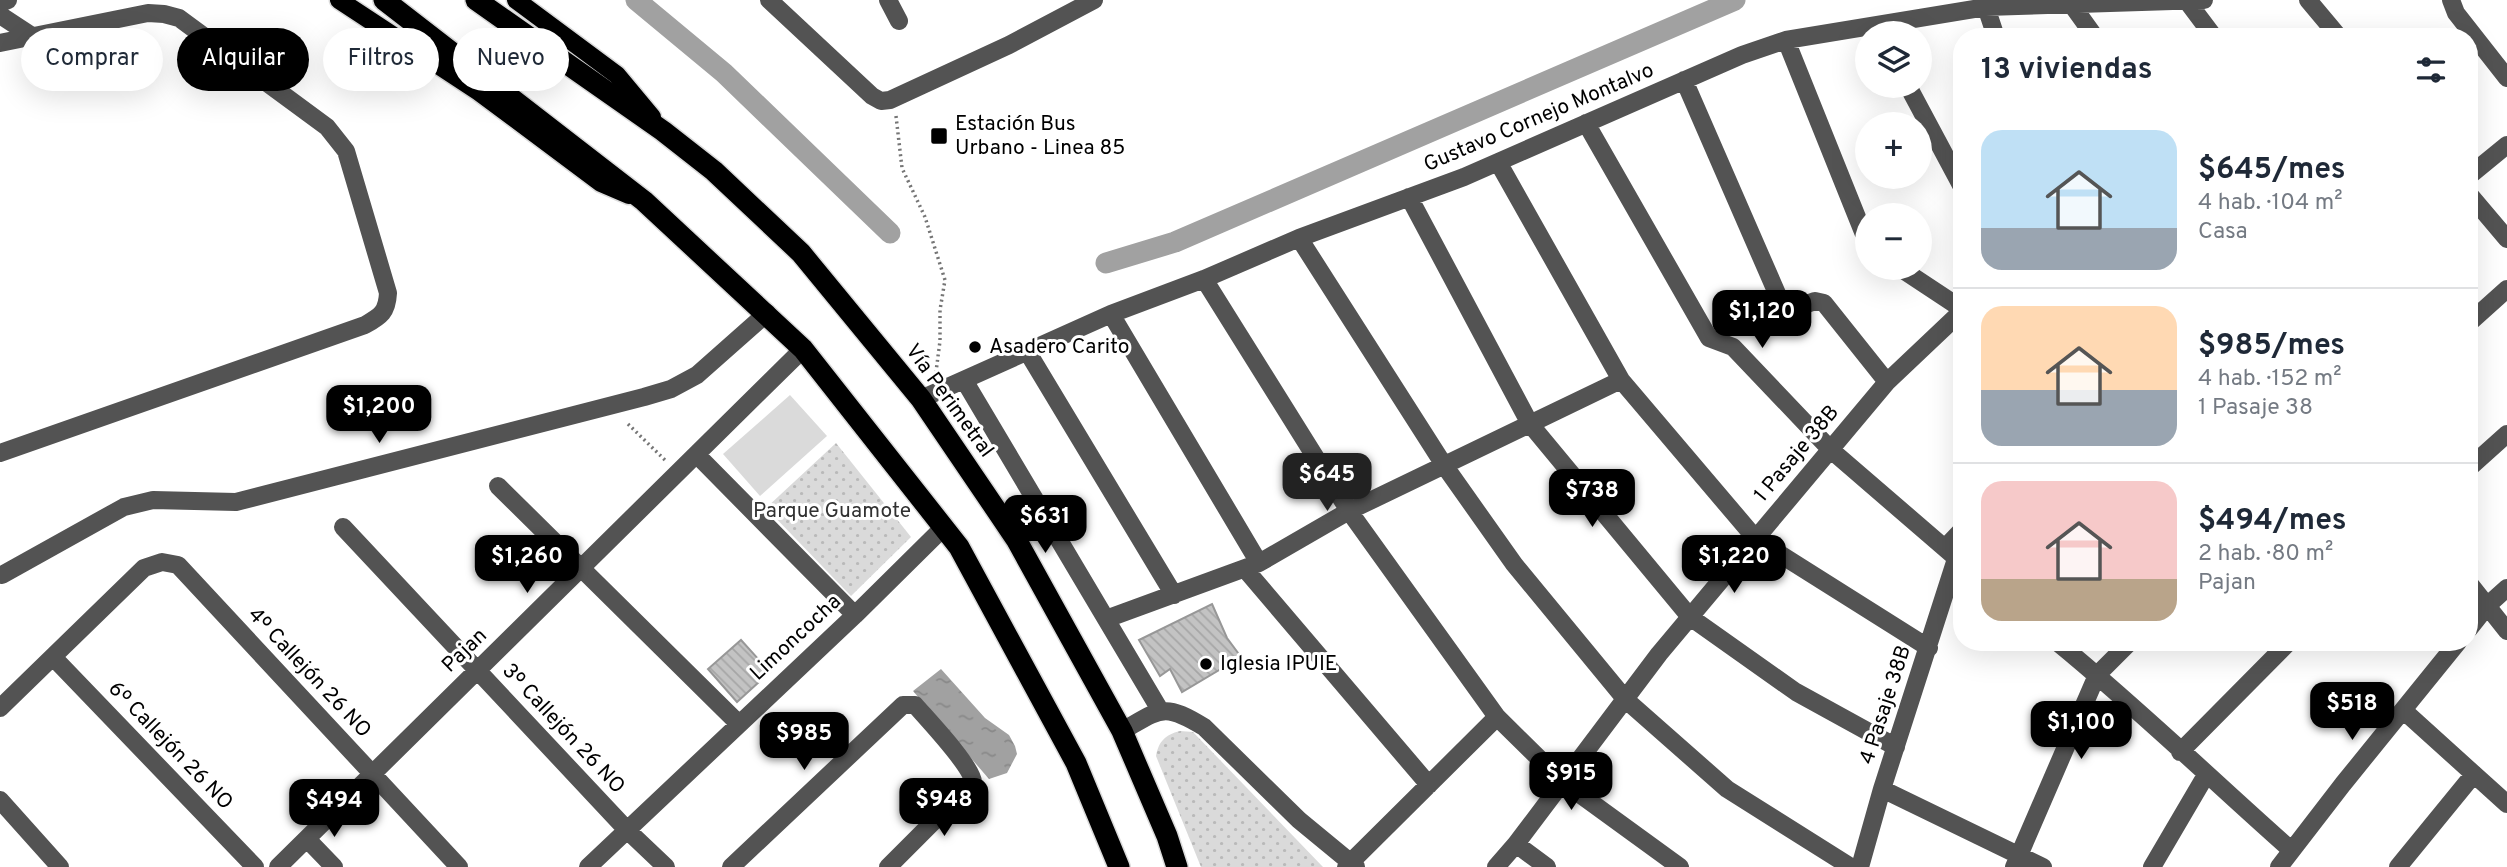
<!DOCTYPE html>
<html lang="es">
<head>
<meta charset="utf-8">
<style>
	body { margin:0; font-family:Overpass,sans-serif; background:#f6f6f7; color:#1f2937; height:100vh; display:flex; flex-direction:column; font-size:26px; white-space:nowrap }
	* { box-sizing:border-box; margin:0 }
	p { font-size:23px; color:#747a83 }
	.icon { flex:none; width:38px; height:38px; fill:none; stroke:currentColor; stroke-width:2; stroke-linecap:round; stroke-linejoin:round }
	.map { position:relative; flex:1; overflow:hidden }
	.details { position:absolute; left:1953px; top:28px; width:525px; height:623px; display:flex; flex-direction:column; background:#fff; border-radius:28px; box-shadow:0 7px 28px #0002 }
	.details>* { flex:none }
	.banner { position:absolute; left:21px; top:28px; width:665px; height:63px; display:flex; gap:14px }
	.fabs { position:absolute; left:1855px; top:21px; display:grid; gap:14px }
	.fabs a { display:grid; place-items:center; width:77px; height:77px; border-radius:50%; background:#fff; box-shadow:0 7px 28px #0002; font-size:35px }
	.price { position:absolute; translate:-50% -60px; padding:0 16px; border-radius:14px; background:#000; color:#fff; font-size:23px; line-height:46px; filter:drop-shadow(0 2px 4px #0008) }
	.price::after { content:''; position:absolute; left:50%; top:42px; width:21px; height:16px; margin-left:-10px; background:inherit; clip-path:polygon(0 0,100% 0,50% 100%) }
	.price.on { background:#222; color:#fff }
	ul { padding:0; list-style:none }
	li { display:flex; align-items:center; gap:21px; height:175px; padding:0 28px }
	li+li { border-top:2px solid #e0e1e3 }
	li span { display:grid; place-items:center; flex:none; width:196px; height:140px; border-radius:21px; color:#555 }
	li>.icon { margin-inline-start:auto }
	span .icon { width:84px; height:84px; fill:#fffc; stroke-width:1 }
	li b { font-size:30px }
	h2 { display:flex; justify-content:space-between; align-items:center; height:84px; padding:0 28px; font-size:30px }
	.chip { padding:0 24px; border-radius:32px; background:#fff; box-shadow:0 7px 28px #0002; font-size:24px; line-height:63px }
	.chip.on { background:#000; color:#fff }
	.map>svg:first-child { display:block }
	.park { fill:url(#park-dots) }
	.garden { fill:#dadada }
	.water { fill:url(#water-ripples) }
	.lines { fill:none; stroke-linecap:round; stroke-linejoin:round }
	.canal { stroke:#a1a1a1; stroke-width:21 }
	.building { fill:url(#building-back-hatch); stroke:#979797; stroke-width:2 }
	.major-casing { stroke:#dbdbdb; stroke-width:21 }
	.highway-casing { stroke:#dbdbdb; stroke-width:24 }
	.path { stroke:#757575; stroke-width:3.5; stroke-dasharray:2 3.5; stroke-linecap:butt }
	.minor { stroke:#535353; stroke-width:18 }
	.major { stroke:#000; stroke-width:18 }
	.highway { stroke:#000; stroke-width:21 }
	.poi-dot { fill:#000; stroke:#fff; stroke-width:2.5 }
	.labels { text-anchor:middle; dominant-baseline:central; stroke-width:6; stroke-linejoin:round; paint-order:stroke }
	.street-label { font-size:21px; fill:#000; stroke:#fff }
	.poi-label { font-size:21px; fill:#000; stroke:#fff; text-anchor:start }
	.park-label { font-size:21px; fill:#313131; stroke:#fff }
</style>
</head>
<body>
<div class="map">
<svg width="2507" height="867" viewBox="0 0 2507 867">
	<defs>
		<pattern id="park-dots" width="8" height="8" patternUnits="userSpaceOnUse" patternTransform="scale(1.75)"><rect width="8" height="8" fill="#dadada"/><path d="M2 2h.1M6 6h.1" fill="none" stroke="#b9b9b9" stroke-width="1.8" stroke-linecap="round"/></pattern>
		<pattern id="water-ripples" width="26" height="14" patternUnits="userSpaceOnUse" patternTransform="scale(1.75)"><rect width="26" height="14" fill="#a1a1a1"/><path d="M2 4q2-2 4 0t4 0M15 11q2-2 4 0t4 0" fill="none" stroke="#898989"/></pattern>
		<pattern id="building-back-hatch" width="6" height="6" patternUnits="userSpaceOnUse" patternTransform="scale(1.75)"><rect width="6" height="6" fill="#c3c3c3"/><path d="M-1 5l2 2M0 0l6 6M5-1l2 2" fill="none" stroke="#a6a6a6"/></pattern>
	</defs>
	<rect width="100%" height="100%" fill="#fff"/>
	<path class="park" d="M 836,443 L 911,537 L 851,596 L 766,508 Z
		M 1180,731 L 1193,732 L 1323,867 L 1201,867 L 1156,756 C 1159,741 1165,735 1180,731 Z"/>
	<path class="garden" d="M 790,395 L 827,436 L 760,496 L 723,454 Z"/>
	<path class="water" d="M 941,669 L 985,718 L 1009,735 L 1015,746 L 1017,754 L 1007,773 L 989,779 L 913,691 Z"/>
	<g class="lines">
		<path class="canal" d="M 636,0 L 724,73 L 890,233
			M 1106,263 L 1175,242 L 1735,0"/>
	</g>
	<path class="building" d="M 1212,604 L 1227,638 L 1241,657 L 1182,692 L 1170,669 L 1160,676 L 1139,640 Z
		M 741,640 L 770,672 L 737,702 L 708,669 Z"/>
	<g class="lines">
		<defs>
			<path id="major" d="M 339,0 L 479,92 L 601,183 L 629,195
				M 516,0 L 617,75 L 652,117"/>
			<path id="highway" d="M 384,0 L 644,201 L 803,349 L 959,547 L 1076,763 L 1119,867
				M 476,0 L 663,131 L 714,171 L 801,253 L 921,399 L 1016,539 L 1122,731 L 1167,836 L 1177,867"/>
		</defs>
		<use href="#major" class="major-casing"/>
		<use href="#highway" class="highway-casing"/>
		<path class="path" d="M 896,116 L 902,168 L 925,217 L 945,280 L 940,310 L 940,341 L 936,372
			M 628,424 L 667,462"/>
		<path class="minor" d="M 769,0 L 872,96 L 881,101 L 890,100 L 1009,45 L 1094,0
			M 888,0 L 899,21
			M 2308,0 L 2339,37
			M 2451,0 L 2456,13 L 2507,78
			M 2187,1 L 2214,37
			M 0,3 L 8,0
			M 2072,5 L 2095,37
			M 1986,7 L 1996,37
			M 0,15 L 32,36
			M 1786,40 L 1863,232 L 1867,237
			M 0,43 L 148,13 L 164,14 L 179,18 L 327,127 L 346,151 L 388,293 C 387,312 381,316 365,325 L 0,453
			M 1684,80 L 1782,305 L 1793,309 L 1815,301 L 1824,303 L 1887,382
			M 1908,86 L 1962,187
			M 1586,123 L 1709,338 L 1733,347 L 1831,450 L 1962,563
			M 1498,162 L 1621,380 L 1756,539 L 1929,648
			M 2469,176 L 2507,145
			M 2469,194 L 2507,239
			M 1409,197 L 1530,424 L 1690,617 L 1796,692 L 1896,747
			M 1299,238 L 1444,465 L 1514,564 L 1626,700 L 1727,789 L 1851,867
			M 1900,268 L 1962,309
			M 1204,279 L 1349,511 L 1497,717 L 1563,782 L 1680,867
			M 1111,314 L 1259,563
			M 2469,323 L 2507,289
			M 1027,351 L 1174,595
			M 964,380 L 1160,710
			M 921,399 L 1111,314 L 1204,279 L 1299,238 L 1464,177 L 1742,55 L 1786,40 L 1986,7 L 2204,0
			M 697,455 L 855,615
			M 2469,468 L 2507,434
			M 498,486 L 738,723
			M 343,527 L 627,830 L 666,867
			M 1945,548 L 1962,530
			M 1245,569 L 1429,785
			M 2,575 L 124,507 L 153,500 L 236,502 L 644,397 L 671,389 L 697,375 L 767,313
			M 2469,583 L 2507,631
			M 1106,619 L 1259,563 L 1349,511 L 1621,380
			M 2469,629 L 2488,605 L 2507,588
			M 2057,642 C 2138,708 2213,781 2291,850
			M 53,657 L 255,867
			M 0,708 L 144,568 L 162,562 L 178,565 L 459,867
			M 2403,710 L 2507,804
			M 1122,731 C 1161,709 1163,702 1204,727 L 1299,820 L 1356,867
			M 2180,752 L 2289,642
			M 1882,789 L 2043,867
			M 0,800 L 60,867
			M 307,839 L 334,867
			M 1516,844 L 1547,867
			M 278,867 L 803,349
			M 588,867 L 855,615 L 944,527
			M 731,867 L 903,705 L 915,705 C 927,719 972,766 973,782 L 888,867
			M 1346,867 L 1497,717
			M 1496,867 L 1516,844 L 1659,654 L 1690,617 L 1887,382 L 1962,311
			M 1860,867 L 1882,789 L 1956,559
			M 2014,867 L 2097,675 L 2130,642
			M 2152,867 L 2206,775
			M 2279,867 L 2343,784 L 2458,642
			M 2398,867 L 2474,774"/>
		<use href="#major" class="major"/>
		<use href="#highway" class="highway"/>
	</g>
	<g class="poi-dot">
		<rect x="930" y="127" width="18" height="18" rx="3.5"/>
		<circle cx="975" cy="347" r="7"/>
		<circle cx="1206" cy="664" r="7"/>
	</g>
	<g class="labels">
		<g class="street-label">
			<text transform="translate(1539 118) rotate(-23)">Gustavo Cornejo Montalvo</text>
			<text transform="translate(949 401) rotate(54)">Vía Perimetral</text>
			<text transform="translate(1797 454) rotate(-50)">1 Pasaje 38B</text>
			<text transform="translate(796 638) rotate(-43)">Limoncocha</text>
			<text transform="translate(465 651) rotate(-44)">Pajan</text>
			<text transform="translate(309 673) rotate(47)">4º Callejón 26 NO</text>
			<text transform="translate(1886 705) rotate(-72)">4 Pasaje 38B</text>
			<text transform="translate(563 729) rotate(47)">3º Callejón 26 NO</text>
			<text transform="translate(170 746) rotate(46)">6º Callejón 26 NO</text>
		</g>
		<g class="poi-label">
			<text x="955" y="124">Estación Bus<tspan x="955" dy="24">Urbano - Linea 85</tspan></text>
			<text x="989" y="347">Asadero Carito</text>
			<text x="1220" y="664">Iglesia IPUIE</text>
		</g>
		<g class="park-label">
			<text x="832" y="511">Parque Guamote</text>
		</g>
	</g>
</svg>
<div class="fabs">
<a><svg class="icon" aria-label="layers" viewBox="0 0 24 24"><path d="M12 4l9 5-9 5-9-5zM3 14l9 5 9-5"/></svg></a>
<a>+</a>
<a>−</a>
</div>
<b class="price" style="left:1762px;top:350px">$1,120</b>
<b class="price" style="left:379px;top:445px">$1,200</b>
<b class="price on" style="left:1327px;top:513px">$645</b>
<b class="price" style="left:1592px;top:529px">$738</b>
<b class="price" style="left:1045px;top:555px">$631</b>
<b class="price" style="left:527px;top:595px">$1,260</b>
<b class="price" style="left:1734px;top:595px">$1,220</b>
<b class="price" style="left:2352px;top:742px">$518</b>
<b class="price" style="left:2081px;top:761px">$1,100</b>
<b class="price" style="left:804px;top:772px">$985</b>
<b class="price" style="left:1571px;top:812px">$915</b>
<b class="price" style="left:944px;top:838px">$948</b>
<b class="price" style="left:334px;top:839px">$494</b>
<div class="banner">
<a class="chip">Comprar</a>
<a class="chip on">Alquilar</a>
<a class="chip">Filtros</a>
<a class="chip">Nuevo</a>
</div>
<section class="details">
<h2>13 viviendas<svg class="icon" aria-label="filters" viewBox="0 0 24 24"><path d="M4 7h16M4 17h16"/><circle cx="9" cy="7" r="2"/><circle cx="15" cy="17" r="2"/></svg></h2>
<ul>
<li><span style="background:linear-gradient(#bfe0f5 70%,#9aa5b1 0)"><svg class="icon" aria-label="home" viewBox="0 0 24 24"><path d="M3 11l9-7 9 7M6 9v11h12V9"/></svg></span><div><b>$645/mes</b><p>4 hab. · 104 m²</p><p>Casa</p></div></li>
<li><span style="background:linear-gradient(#ffd9b3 60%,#9aa5b1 0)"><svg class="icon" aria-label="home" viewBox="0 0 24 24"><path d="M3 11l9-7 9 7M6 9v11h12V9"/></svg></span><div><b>$985/mes</b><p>4 hab. · 152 m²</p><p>1 Pasaje 38</p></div></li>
<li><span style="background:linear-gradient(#f6c9c9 70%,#b9a48a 0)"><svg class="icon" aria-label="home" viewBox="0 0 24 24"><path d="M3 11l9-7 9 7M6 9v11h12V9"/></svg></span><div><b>$494/mes</b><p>2 hab. · 80 m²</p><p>Pajan</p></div></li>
</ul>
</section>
</div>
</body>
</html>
